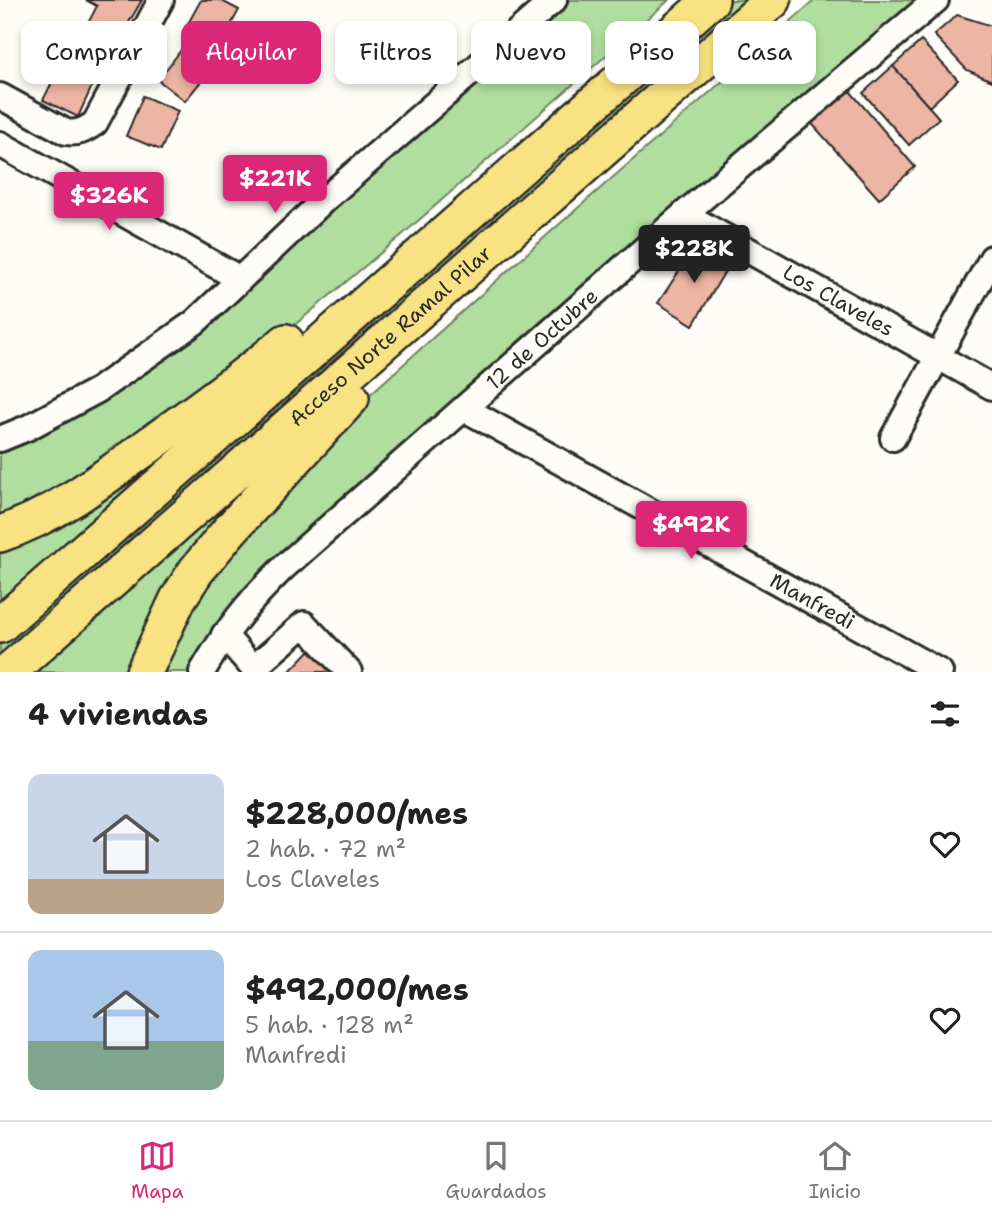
<!DOCTYPE html>
<html lang="es">
<head>
<meta charset="utf-8">
<style>
	body { margin:0; font-family:"Shantell Sans",sans-serif; background:#f2f2f2; color:#222; height:100vh; display:flex; flex-direction:column; font-size:26px; white-space:nowrap }
	* { box-sizing:border-box; margin:0 }
	p { font-size:23px; color:#767676 }
	.icon { flex:none; width:38px; height:38px; fill:none; stroke:currentColor; stroke-width:2; stroke-linecap:round; stroke-linejoin:round }
	.map { position:relative; height:672px; overflow:hidden }
	.sheet { display:flex; flex-direction:column; background:#fff; flex:1 }
	.sheet>* { flex:none }
	.banner { position:absolute; left:21px; top:21px; width:950px; height:63px; display:flex; gap:14px }
	.price { position:absolute; translate:-50% -60px; padding:0 16px; border-radius:7px; background:#db2777; color:#fff; font-size:23px; line-height:46px; filter:drop-shadow(0 2px 4px #0008) }
	.price::after { content:''; position:absolute; left:50%; top:42px; width:21px; height:16px; margin-left:-10px; background:inherit; clip-path:polygon(0 0,100% 0,50% 100%) }
	.price.active { background:#222; color:#fff }
	ul { padding:0; list-style:none }
	li { display:flex; align-items:center; gap:21px; height:175px; padding:0 28px }
	li+li { border-top:2px solid #e0e0e0 }
	li span { display:grid; place-items:center; flex:none; width:196px; height:140px; border-radius:14px; color:#555 }
	li>.icon { margin-inline-start:auto }
	span .icon { width:84px; height:84px; fill:#fffc; stroke-width:1 }
	li b { font-size:30px }
	h2 { display:flex; justify-content:space-between; align-items:center; height:84px; padding:0 28px; font-size:30px }
	.chip { padding:0 24px; border-radius:14px; background:#fff; box-shadow:0 4px 10px #0003; font-size:24px; line-height:63px }
	.chip.active { background:#db2777; color:#fff }
	.dock { display:flex; justify-content:space-around; align-items:center; height:98px; border-top:2px solid #e0e0e0; background:#fff; font-size:19px; color:#767676 }
	.dock a { display:grid; justify-items:center; gap:4px }
	.dock .active { color:#db2777 }
	.map>svg:first-child { display:block }
	.green { fill:#afde9e; stroke:#6d8464; stroke-width:2 }
	.building { fill:#edb5a3; stroke:#2b2b2b; stroke-width:2 }
	.lines { fill:none; stroke-linecap:round; stroke-linejoin:round }
	.minor-casing { stroke:#2b2b2b; stroke-width:30 }
	.highway-casing { stroke:#2b2b2b; stroke-width:40 }
	.minor { stroke:#fdfcf7; stroke-width:24 }
	.highway { stroke:#f8e281; stroke-width:35 }
	.labels { text-anchor:middle; dominant-baseline:central; stroke-width:5; stroke-linejoin:round; paint-order:stroke }
	.street-label { font-size:21px; fill:#2b2b2b; stroke:#fdfcf7 }
</style>
</head>
<body>
<div class="map">
<svg width="992" height="672" viewBox="0 0 992 672">
	<rect width="100%" height="100%" fill="#fdfcf7"/>
	<filter id="ink" filterUnits="userSpaceOnUse"><feTurbulence type="fractalNoise" baseFrequency=".0143" numOctaves="2"/><feDisplacementMap in="SourceGraphic" scale="14" xChannelSelector="R" yChannelSelector="G"/><feConvolveMatrix kernelMatrix="1 2 1 2 8 2 1 2 1" color-interpolation-filters="sRGB"/></filter>
	<g filter="url(#ink)">
		<path class="green" d="M 568,0 L 669,0 L 402,235 L 297,323 L 207,393 L 0,525 L 0,451 L 59,425 L 84,411 L 318,219 Z
			M 731,0 L 754,0 L 0,661 L 0,640 Z
			M 815,0 L 918,0 L 273,569 L 198,672 L 156,672 L 170,629 L 346,416 L 554,229 Z
			M 204,422 L 0,604 L 0,546 Z
			M 290,450 L 132,672 L 29,672 C 117,599 202,523 290,450 Z"/>
		<path class="building" d="M 86,0 L 142,0 L 93,84 L 67,64 L 97,6 Z
			M 201,0 L 220,0 L 239,10 L 219,47 L 185,29 Z
			M 957,15 L 992,26 L 992,81 L 967,70 L 934,35 Z
			M 921,41 L 958,80 L 929,107 L 893,66 Z
			M 185,45 L 212,68 L 185,101 L 158,80 Z
			M 61,65 L 93,84 L 78,117 L 43,100 Z
			M 893,66 L 939,118 L 909,145 L 863,93 Z
			M 844,84 L 915,167 L 879,199 L 807,118 Z
			M 143,96 L 178,111 L 161,150 L 126,136 Z
			M 693,250 L 708,251 L 730,263 L 693,325 L 658,303 Z
			M 310,650 L 326,665 L 331,659 L 344,672 L 289,672 Z"/>
		<g class="lines">
			<defs>
				<g id="minor">
					<path d="M 0,96 L 66,132 C 78,134 85,130 95,123 L 161,0"/>
					<path d="M 0,144 L 240,279"/>
					<path id="s1" d="M 684,214 L 992,387"/>
					<path id="s2" d="M 465,409 L 940,672"/>
					<path d="M 893,438 L 992,258"/>
					<path d="M 0,439 L 27,428 L 98,390 L 195,322 L 324,200 L 554,0"/>
					<path d="M 224,635 L 257,672"/>
					<path d="M 254,668 L 304,624 L 349,672"/>
					<path id="s3" d="M 202,672 C 227,629 248,602 284,567 L 684,214 L 936,0"/>
				</g>
				<g id="highway">
					<path d="M 0,534 C 57,515 104,478 152,443 C 198,410 243,378 286,342"/>
					<path d="M 0,625 L 711,0"/>
					<path id="s4" d="M 8,672 L 773,0"/>
					<path d="M 144,672 L 178,599 L 196,571 L 230,530 L 351,398"/>
				</g>
			</defs>
			<use href="#minor" class="minor-casing"/>
			<use href="#highway" class="highway-casing"/>
			<use href="#minor" class="minor"/>
			<use href="#highway" class="highway"/>
		</g>
	</g>
	<g class="labels">
		<g class="street-label">
			<text stroke="none"><textPath href="#s1" startOffset="177">Los Claveles</textPath></text>
			<text stroke="none"><textPath href="#s4" startOffset="509">Acceso Norte Ramal Pilar</textPath></text>
			<text stroke="none"><textPath href="#s3" startOffset="478">12 de Octubre</textPath></text>
			<text stroke="none"><textPath href="#s2" startOffset="397">Manfredi</textPath></text>
		</g>
	</g>
</svg>
<b class="price" style="left:275px;top:215px">$221K</b>
<b class="price" style="left:109px;top:232px">$326K</b>
<b class="price active" style="left:694px;top:285px">$228K</b>
<b class="price" style="left:691px;top:561px">$492K</b>
<div class="banner">
<a class="chip">Comprar</a>
<a class="chip active">Alquilar</a>
<a class="chip">Filtros</a>
<a class="chip">Nuevo</a>
<a class="chip">Piso</a>
<a class="chip">Casa</a>
</div>
</div>
<section class="sheet">
<h2>4 viviendas<svg class="icon" aria-label="filters" viewBox="0 0 24 24"><path d="M4 7h16M4 17h16"/><circle cx="9" cy="7" r="2"/><circle cx="15" cy="17" r="2"/></svg></h2>
<ul>
<li><span style="background:linear-gradient(#c9d6e8 75%,#b9a48a 0)"><svg class="icon" aria-label="home" viewBox="0 0 24 24"><path d="M3 11l9-7 9 7M6 9v11h12V9"/></svg></span><div><b>$228,000/mes</b><p>2 hab. · 72 m²</p><p>Los Claveles</p></div><svg class="icon" aria-label="heart" viewBox="0 0 24 24"><path d="M12 20l-8-8c-3-5 5-10 8-4 3-6 11-1 8 4z"/></svg></li>
<li><span style="background:linear-gradient(#a9c7e8 65%,#7fa58c 0)"><svg class="icon" aria-label="home" viewBox="0 0 24 24"><path d="M3 11l9-7 9 7M6 9v11h12V9"/></svg></span><div><b>$492,000/mes</b><p>5 hab. · 128 m²</p><p>Manfredi</p></div><svg class="icon" aria-label="heart" viewBox="0 0 24 24"><path d="M12 20l-8-8c-3-5 5-10 8-4 3-6 11-1 8 4z"/></svg></li>
</ul>
</section>
<nav class="dock">
<a class="active"><svg class="icon" aria-label="map" viewBox="0 0 24 24"><path d="M3 6l6-2 6 2 6-2v14l-6 2-6-2-6 2zM9 4v14M15 6v14"/></svg>Mapa</a>
<a><svg class="icon" aria-label="saved" viewBox="0 0 24 24"><path d="M7 4h10v16l-5-4-5 4z"/></svg>Guardados</a>
<a><svg class="icon" aria-label="home" viewBox="0 0 24 24"><path d="M3 11l9-7 9 7M6 9v11h12V9"/></svg>Inicio</a>
</nav>
</body>
</html>
